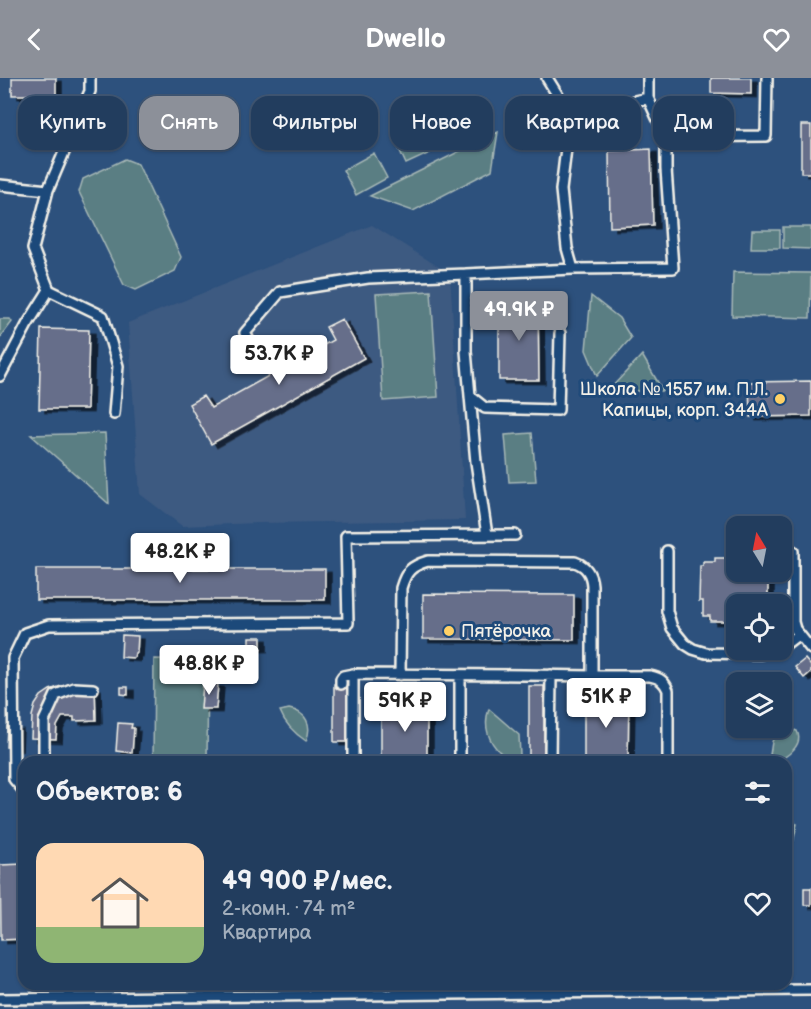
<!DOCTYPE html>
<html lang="ru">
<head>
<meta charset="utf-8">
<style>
	body { margin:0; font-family:"Balsamiq Sans",sans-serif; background:#2a4464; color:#f1f3f6; height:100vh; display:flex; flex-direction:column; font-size:22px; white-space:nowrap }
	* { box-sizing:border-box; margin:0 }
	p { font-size:20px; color:#a2aebc }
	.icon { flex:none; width:33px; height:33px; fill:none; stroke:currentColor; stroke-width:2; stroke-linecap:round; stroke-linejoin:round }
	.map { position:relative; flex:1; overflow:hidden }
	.panel { position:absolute; left:18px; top:678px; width:774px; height:234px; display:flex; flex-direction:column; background:#223d5e; border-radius:18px; box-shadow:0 2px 4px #0004,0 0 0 2px #3f5673 }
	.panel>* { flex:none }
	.hud { position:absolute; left:18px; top:18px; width:776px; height:54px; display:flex; gap:12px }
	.needle { width:39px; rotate:350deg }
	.buttons { position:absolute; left:726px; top:438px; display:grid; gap:12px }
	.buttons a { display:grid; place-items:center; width:66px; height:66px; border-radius:12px; background:#223d5e; box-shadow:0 2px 4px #0004,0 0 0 2px #3f5673; font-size:30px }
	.price { position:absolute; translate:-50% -51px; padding:0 14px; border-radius:6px; background:#fff; color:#222; font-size:20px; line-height:39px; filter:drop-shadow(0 2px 3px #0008) }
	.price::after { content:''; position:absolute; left:50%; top:36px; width:18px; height:14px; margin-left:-9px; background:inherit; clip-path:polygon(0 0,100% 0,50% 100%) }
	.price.active { background:#8c9099; color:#fff }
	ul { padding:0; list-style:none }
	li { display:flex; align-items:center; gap:18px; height:150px; padding:0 18px }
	li span { display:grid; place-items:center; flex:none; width:168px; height:120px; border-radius:18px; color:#555 }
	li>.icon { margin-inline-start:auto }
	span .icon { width:72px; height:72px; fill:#fffc; stroke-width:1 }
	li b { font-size:26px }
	h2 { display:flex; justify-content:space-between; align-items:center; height:72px; padding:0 18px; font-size:26px }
	.tag { padding:0 21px; border-radius:18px; background:#223d5e; box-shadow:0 2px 4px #0004,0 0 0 2px #3f5673; font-size:21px; line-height:54px }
	.tag.active { background:#8c9099; color:#fff }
	header { display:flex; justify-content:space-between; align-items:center; height:78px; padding:0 18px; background:#8c9099; color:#fff; font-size:27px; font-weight:600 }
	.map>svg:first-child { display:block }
	.built { fill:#3e5a81 }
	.green { fill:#5a7e83; stroke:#a7b8b6; stroke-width:1.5 }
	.building { fill:#666e8a; stroke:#f4f1e8; stroke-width:1.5; filter:url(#shadow) }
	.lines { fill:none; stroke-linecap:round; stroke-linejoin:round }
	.lane-casing { stroke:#f4f1e8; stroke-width:14 }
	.lane { stroke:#1f4a7a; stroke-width:9 }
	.poi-dot { fill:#ffd166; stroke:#1f4a7a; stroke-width:2 }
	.labels { text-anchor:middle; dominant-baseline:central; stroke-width:6; stroke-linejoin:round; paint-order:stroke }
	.poi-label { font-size:18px; fill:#f4f1e8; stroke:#1f4a7a; text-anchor:end }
</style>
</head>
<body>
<header><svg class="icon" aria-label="back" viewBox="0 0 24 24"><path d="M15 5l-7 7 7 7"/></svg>Dwello<svg class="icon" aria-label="heart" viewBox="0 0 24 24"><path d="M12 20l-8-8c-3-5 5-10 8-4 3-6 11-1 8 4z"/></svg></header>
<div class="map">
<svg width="811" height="931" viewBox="0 0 811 931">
	<defs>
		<filter id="shadow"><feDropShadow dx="6" dy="3.5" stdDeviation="0" flood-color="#0009"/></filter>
	</defs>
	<rect width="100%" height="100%" fill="#2d517d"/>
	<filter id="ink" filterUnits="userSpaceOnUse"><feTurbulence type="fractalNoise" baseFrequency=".0167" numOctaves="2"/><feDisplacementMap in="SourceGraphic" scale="12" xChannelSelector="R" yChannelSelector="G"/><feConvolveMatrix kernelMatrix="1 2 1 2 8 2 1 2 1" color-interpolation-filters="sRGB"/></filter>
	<g filter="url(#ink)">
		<path class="built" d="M 372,147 L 450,196 L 465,442 L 257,445 L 182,448 L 140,416 L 128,245 Z"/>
		<path class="green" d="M 432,42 L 445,68 L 406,86 L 394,60 Z
			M 498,54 L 492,92 L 413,133 L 370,118 Z
			M 374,75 L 387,100 L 356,117 L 343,92 Z
			M 125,81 L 138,86 L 181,179 L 175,193 L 136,212 L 124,207 L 79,114 L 83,101 Z
			M 783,149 L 811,149 L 811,171 L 783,170 Z
			M 752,152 L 780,152 L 780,170 L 751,170 Z
			M 733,194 L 811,195 L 810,240 L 732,238 Z
			M 431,213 L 438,319 L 383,323 L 376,216 Z
			M 591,218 L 619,240 L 631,260 L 597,298 L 586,272 Z
			M 0,241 L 10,241 L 12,244 L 0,260 Z
			M 642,277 L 663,313 L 608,313 Z
			M 105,355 L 109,426 L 31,357 Z
			M 532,355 L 536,403 L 509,404 L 505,357 Z
			M 154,581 L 208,582 L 207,684 L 153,684 Z
			M 289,631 C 306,634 313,647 306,663 C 294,655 285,646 280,633 Z
			M 489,631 L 519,657 L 520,677 L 518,679 C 511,681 507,679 501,675 C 488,664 483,647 489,631 Z
			M 783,649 L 797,653 C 804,666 788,679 776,683 L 772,681 L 770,677 L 772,664 L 776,654 Z
			M 786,735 L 794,740 L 795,746 L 797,746 L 793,765 L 786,769 Z"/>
		<path class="building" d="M 12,0 L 56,0 L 56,17 L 12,17 Z
			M 711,0 L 751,0 L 751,16 L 711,15 Z
			M 801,47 L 811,47 L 811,95 L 801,95 Z
			M 651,71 L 653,147 L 610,149 L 609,73 Z
			M 499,226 L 538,226 L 539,302 L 499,302 Z
			M 342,241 L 364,280 L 211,366 L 189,326 L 203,318 L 211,330 L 333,262 L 326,249 Z
			M 41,251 L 89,252 L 87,331 L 39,331 Z
			M 811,303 L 811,338 L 750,339 L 749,304 Z
			M 715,480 L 736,480 L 736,494 L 764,494 L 764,496 L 768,497 L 768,526 L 736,526 L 736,543 L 710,543 L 710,538 L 703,538 L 703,523 L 699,523 L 700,488 L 703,488 L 703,484 L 715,484 Z
			M 36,491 L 325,491 L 325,522 L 36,522 Z
			M 423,516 L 574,517 L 574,562 L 423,561 Z
			M 122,557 L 138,558 L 137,575 L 135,575 L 134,580 L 121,579 Z
			M 249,559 L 261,559 L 261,570 L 249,570 Z
			M 805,581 L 811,588 L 811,594 L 804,600 L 795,589 Z
			M 203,605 L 218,606 L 216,631 L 201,631 Z
			M 334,606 L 347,606 L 347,664 L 334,664 Z
			M 61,608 L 95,609 L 96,642 L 74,643 L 74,639 L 62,639 L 57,648 L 56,661 L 31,660 L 32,638 L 35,627 L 41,618 L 50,612 Z
			M 529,608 L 544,608 L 544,684 L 529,684 Z
			M 121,609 L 128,609 L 128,617 L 121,616 Z
			M 584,618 L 629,618 L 628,684 L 584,684 Z
			M 387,625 L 427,625 L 427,684 L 381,684 L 381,640 L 387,640 Z
			M 118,645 L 132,646 L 131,650 L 134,650 L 132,675 L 116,673 Z
			M 7,648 L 17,648 L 16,670 L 6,669 Z
			M 24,786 L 24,861 L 1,862 L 0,787 Z
			M 804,810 L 811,810 L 811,827 L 804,827 Z"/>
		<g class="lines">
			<defs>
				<path id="lane" d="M 90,0 L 90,13 L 48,112 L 33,171 L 49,212 L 103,238 L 118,288 L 114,336
					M 547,0 L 570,37 L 561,112 L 567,170 L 573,191
					M 570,37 L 648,20
					M 666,59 L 766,58 L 767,0
					M 0,107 L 48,112
					M 560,255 L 558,332 L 485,330 L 470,318 L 466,273 L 466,196 L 573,191 L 673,190 L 666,91 L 666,59 L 648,20 L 648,0
					M 258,279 L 245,255 L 280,214 L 368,200 L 466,196
					M 0,298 L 27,247 L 49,212
					M 470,318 L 476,384 L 487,457
					M 667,473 L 667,533 L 672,550 L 685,566 L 693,571 L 706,575 L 760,576 L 777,572
					M 793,473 L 793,544 L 795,551 L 811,571
					M 782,569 L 799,556
					M 592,598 L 650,598 C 660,600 664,603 668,612 L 668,684
					M 341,606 L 341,601 L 343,598 L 353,596
					M 44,684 L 44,643 L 56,617 L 74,610 L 93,611
					M 353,684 L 353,596 L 524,597 L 592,598 L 592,507 C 591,495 586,488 575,484 L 428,483 C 411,488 406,493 401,510 L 400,597
					M 460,684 L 460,597
					M 550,684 L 551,597
					M 24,713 L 14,701 L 13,580 L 25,555 L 49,547 L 348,545 L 346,458 L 515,457
					M 69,906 L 70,920
					M 0,921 L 811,912"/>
			</defs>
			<use href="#lane" class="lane-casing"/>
			<use href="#lane" class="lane"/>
		</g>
	</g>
	<g class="poi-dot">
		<circle cx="780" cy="321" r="6"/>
		<circle cx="449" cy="553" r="6"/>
	</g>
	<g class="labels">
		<g class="poi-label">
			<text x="768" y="311">Школа № 1557 им. П.Л.<tspan x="768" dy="21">Капицы, корп. 344А</tspan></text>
			<text x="461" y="553" text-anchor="start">Пятёрочка</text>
		</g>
	</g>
</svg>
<div class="buttons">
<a><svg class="needle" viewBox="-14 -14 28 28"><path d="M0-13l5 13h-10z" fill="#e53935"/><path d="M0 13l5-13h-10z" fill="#a2aebc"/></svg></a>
<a><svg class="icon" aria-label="locate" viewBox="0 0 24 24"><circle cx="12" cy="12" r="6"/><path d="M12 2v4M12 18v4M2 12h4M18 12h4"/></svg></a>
<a><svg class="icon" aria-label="layers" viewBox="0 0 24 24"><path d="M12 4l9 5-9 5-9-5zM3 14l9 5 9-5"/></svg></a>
</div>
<b class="price active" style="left:519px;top:264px">49.9K ₽</b>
<b class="price" style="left:279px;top:308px">53.7K ₽</b>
<b class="price" style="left:180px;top:506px">48.2K ₽</b>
<b class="price" style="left:209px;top:618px">48.8K ₽</b>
<b class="price" style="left:606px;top:651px">51K ₽</b>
<b class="price" style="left:405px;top:655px">59K ₽</b>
<div class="hud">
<a class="tag">Купить</a>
<a class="tag active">Снять</a>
<a class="tag">Фильтры</a>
<a class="tag">Новое</a>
<a class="tag">Квартира</a>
<a class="tag">Дом</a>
</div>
<section class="panel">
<h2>Объектов: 6<svg class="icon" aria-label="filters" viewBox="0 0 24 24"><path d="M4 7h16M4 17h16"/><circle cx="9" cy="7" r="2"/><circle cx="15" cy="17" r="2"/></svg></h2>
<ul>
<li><span style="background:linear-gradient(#ffd9b3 70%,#8fb573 0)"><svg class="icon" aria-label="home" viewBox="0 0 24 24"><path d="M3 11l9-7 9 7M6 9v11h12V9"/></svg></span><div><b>49 900 ₽/мес.</b><p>2-комн. · 74 m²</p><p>Квартира</p></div><svg class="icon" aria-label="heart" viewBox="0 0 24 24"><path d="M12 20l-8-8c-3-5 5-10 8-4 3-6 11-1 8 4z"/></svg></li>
</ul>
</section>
</div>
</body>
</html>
